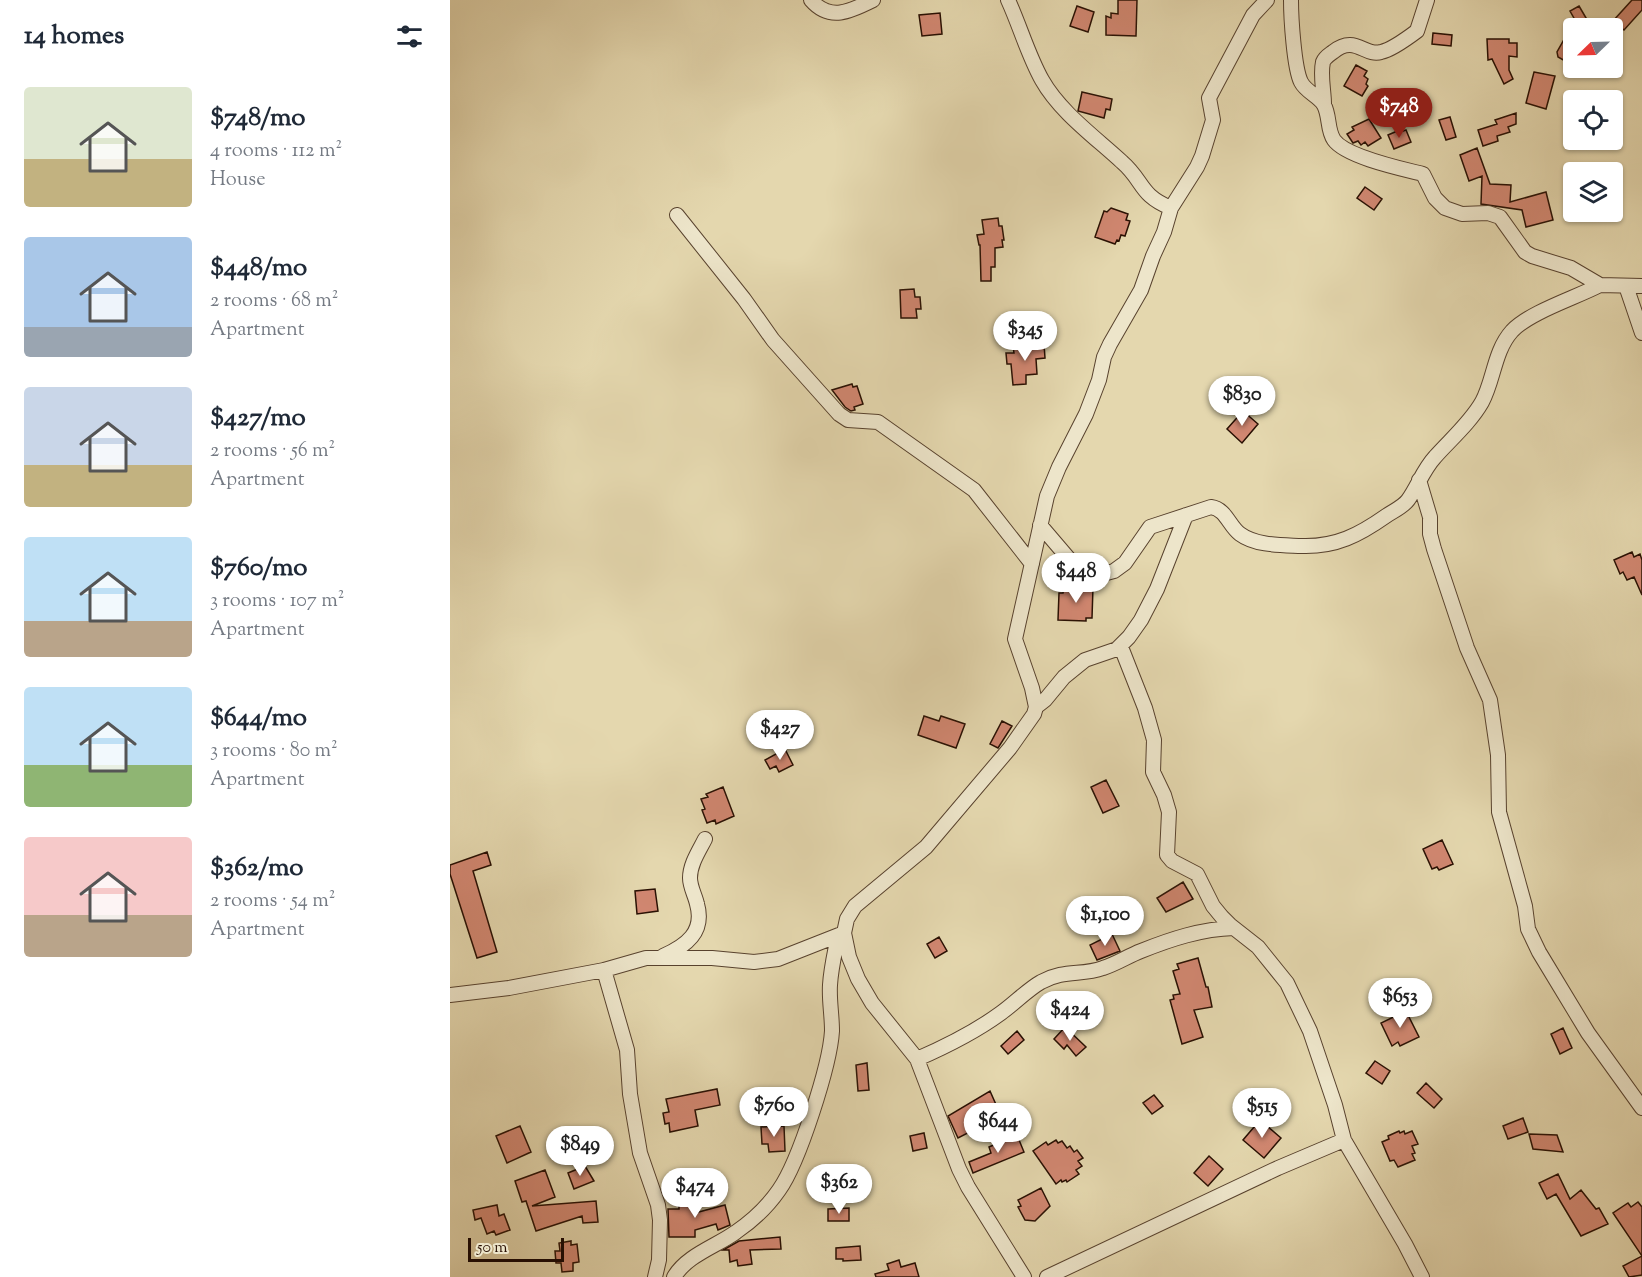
<!DOCTYPE html>
<html lang="en">
<head>
<meta charset="utf-8">
<style>
	body { margin:0; font-family:"Sorts Mill Goudy",serif; background:#f2f2f3; color:#1f2937; height:100vh; display:flex; flex-direction:column; font-size:22px; white-space:nowrap }
	* { box-sizing:border-box; margin:0 }
	p { font-size:20px; color:#747a83 }
	.icon { flex:none; width:33px; height:33px; fill:none; stroke:currentColor; stroke-width:2; stroke-linecap:round; stroke-linejoin:round }
	.map { position:relative; flex:1; overflow:hidden }
	.details { display:flex; flex-direction:column; background:#fff; width:450px }
	.details>* { flex:none }
	.needle { width:39px; rotate:247deg }
	.controls { position:absolute; left:1113px; top:18px; display:grid; gap:12px }
	.controls a { display:grid; place-items:center; width:60px; height:60px; border-radius:6px; background:#fff; box-shadow:0 2px 4px #0004; font-size:30px }
	.scale { position:absolute; left:18px; bottom:15px; width:96px; box-sizing:border-box; padding-left:6px; border:3px solid #291003; border-top:0; font-size:16px; line-height:21px; white-space:nowrap; color:#291003; -webkit-text-stroke:4px #ede5ca; paint-order:stroke }
	.price { position:absolute; translate:-50% -51px; padding:0 14px; border-radius:21px; background:#fff; color:#222; font-size:20px; line-height:39px; filter:drop-shadow(0 2px 3px #0008) }
	.price::after { content:''; position:absolute; left:50%; top:36px; width:18px; height:14px; margin-left:-9px; background:inherit; clip-path:polygon(0 0,100% 0,50% 100%) }
	.price.active { background:#8f2418; color:#fff }
	ul { padding:0; list-style:none }
	li { display:flex; align-items:center; gap:18px; height:150px; padding:0 24px }
	li span { display:grid; place-items:center; flex:none; width:168px; height:120px; border-radius:6px; color:#555 }
	li>.icon { margin-inline-start:auto }
	span .icon { width:72px; height:72px; fill:#fffc; stroke-width:1 }
	li b { font-size:26px }
	h2 { display:flex; justify-content:space-between; align-items:center; height:72px; padding:0 24px; font-size:26px }
	main { display:flex; flex:1; min-height:0 }
	.map>svg:first-child { display:block }
	.building { fill:#d18771; stroke:#291003; stroke-width:1.5 }
	.lines { fill:none; stroke-linecap:round; stroke-linejoin:round }
	.street-casing { stroke:#58422e; stroke-width:16 }
	.street { stroke:#ede5ca; stroke-width:14 }
</style>
</head>
<body>
<main>
<section class="details">
<h2>14 homes<svg class="icon" aria-label="filters" viewBox="0 0 24 24"><path d="M4 7h16M4 17h16"/><circle cx="9" cy="7" r="2"/><circle cx="15" cy="17" r="2"/></svg></h2>
<ul>
<li><span style="background:linear-gradient(#dfe7d0 60%,#c2b280 0)"><svg class="icon" aria-label="home" viewBox="0 0 24 24"><path d="M3 11l9-7 9 7M6 9v11h12V9"/></svg></span><div><b>$748/mo</b><p>4 rooms · 112 m²</p><p>House</p></div></li>
<li><span style="background:linear-gradient(#a9c7e8 75%,#9aa5b1 0)"><svg class="icon" aria-label="home" viewBox="0 0 24 24"><path d="M3 11l9-7 9 7M6 9v11h12V9"/></svg></span><div><b>$448/mo</b><p>2 rooms · 68 m²</p><p>Apartment</p></div></li>
<li><span style="background:linear-gradient(#c9d6e8 65%,#c2b280 0)"><svg class="icon" aria-label="home" viewBox="0 0 24 24"><path d="M3 11l9-7 9 7M6 9v11h12V9"/></svg></span><div><b>$427/mo</b><p>2 rooms · 56 m²</p><p>Apartment</p></div></li>
<li><span style="background:linear-gradient(#bfe0f5 70%,#b9a48a 0)"><svg class="icon" aria-label="home" viewBox="0 0 24 24"><path d="M3 11l9-7 9 7M6 9v11h12V9"/></svg></span><div><b>$760/mo</b><p>3 rooms · 107 m²</p><p>Apartment</p></div></li>
<li><span style="background:linear-gradient(#bfe0f5 65%,#8fb573 0)"><svg class="icon" aria-label="home" viewBox="0 0 24 24"><path d="M3 11l9-7 9 7M6 9v11h12V9"/></svg></span><div><b>$644/mo</b><p>3 rooms · 80 m²</p><p>Apartment</p></div></li>
<li><span style="background:linear-gradient(#f6c9c9 65%,#b9a48a 0)"><svg class="icon" aria-label="home" viewBox="0 0 24 24"><path d="M3 11l9-7 9 7M6 9v11h12V9"/></svg></span><div><b>$362/mo</b><p>2 rooms · 54 m²</p><p>Apartment</p></div></li>
</ul>
</section>
<div class="map">
<svg width="1192" height="1277" viewBox="0 0 1192 1277">
	<rect width="100%" height="100%" fill="#e4d7ae"/>
	<filter id="stains"><feTurbulence type="fractalNoise" baseFrequency=".00333" numOctaves="4"/><feColorMatrix values="0 0 0 0 .2 0 0 0 0 .09 0 0 0 0 .02 0 0 0 .5 -.17"/></filter>
	<radialGradient id="worn" r=".72"><stop offset=".6" stop-color="#630" stop-opacity="0"/><stop offset="1" stop-color="#630" stop-opacity=".3"/></radialGradient>
	<path class="building" d="M 668,0 L 687,0 L 686,36 L 656,35 L 656,16 L 661,18 L 661,13 L 668,14 Z
		M 1182,0 L 1192,0 L 1192,10 L 1174,30 L 1163,21 Z
		M 627,6 L 644,12 L 638,32 L 620,26 Z
		M 1129,6 L 1139,23 L 1129,28 L 1124,28 L 1124,66 L 1108,57 L 1107,52 L 1125,20 L 1120,11 Z
		M 490,13 L 492,34 L 472,36 L 469,15 Z
		M 983,33 L 1002,35 L 1001,46 L 982,44 Z
		M 1037,39 L 1059,39 L 1059,43 L 1067,43 L 1067,57 L 1059,56 L 1059,70 L 1063,79 L 1054,84 L 1042,59 L 1038,60 Z
		M 906,65 L 917,71 L 914,76 L 918,79 L 916,84 L 918,86 L 912,96 L 894,86 Z
		M 1084,72 L 1105,76 L 1096,109 L 1076,103 Z
		M 632,92 L 662,99 L 660,110 L 656,109 L 654,118 L 628,111 Z
		M 1066,113 L 1066,124 L 1058,127 L 1060,132 L 1047,136 L 1048,141 L 1033,146 L 1028,130 L 1047,124 L 1045,120 Z
		M 1000,117 L 1006,137 L 996,140 L 989,120 Z
		M 919,119 L 931,138 L 918,146 L 915,142 L 911,145 L 908,141 L 903,143 L 897,134 L 904,130 L 902,127 Z
		M 952,129 L 953,131 L 956,130 L 961,142 L 944,149 L 938,135 Z
		M 1027,148 L 1040,184 L 1061,185 L 1060,202 L 1096,192 L 1103,220 L 1076,227 L 1072,210 L 1031,204 L 1032,176 L 1019,181 L 1010,155 Z
		M 915,187 L 932,199 L 924,210 L 907,198 Z
		M 661,208 L 678,214 L 676,220 L 680,221 L 675,236 L 671,235 L 669,241 L 667,240 L 665,244 L 645,237 L 654,211 L 657,212 Z
		M 548,218 L 549,226 L 552,226 L 554,240 L 552,240 L 553,247 L 545,248 L 545,267 L 541,267 L 541,281 L 531,281 L 530,245 L 529,245 L 527,235 L 534,234 L 532,220 Z
		M 464,289 L 465,297 L 470,297 L 471,309 L 466,309 L 467,318 L 451,318 L 450,290 Z
		M 594,344 L 595,358 L 586,359 L 587,374 L 576,375 L 576,384 L 563,385 L 561,364 L 557,364 L 556,353 L 564,353 L 563,346 Z
		M 402,384 L 403,387 L 407,386 L 413,404 L 404,407 L 405,410 L 401,411 L 395,407 L 382,390 Z
		M 793,411 L 808,424 L 792,443 L 777,429 Z
		M 1182,552 L 1184,557 L 1190,554 L 1192,560 L 1192,595 L 1184,577 L 1177,580 L 1173,572 L 1170,574 L 1164,560 Z
		M 614,586 L 643,587 L 642,618 L 636,618 L 636,621 L 608,620 L 609,593 L 613,593 Z
		M 474,716 L 489,721 L 491,716 L 515,724 L 506,748 L 468,735 Z
		M 552,721 L 562,726 L 548,748 L 540,744 Z
		M 335,749 L 343,765 L 329,772 L 326,766 L 320,769 L 315,760 Z
		M 656,780 L 669,806 L 653,813 L 641,787 Z
		M 273,787 L 284,816 L 266,824 L 265,820 L 257,823 L 252,810 L 255,809 L 251,799 L 258,797 L 256,794 Z
		M 992,840 L 1003,864 L 989,870 L 987,867 L 982,869 L 973,849 Z
		M 37,852 L 41,865 L 23,871 L 47,952 L 27,958 L 0,874 L 0,865 Z
		M 733,882 L 743,899 L 716,912 L 707,898 Z
		M 205,889 L 208,911 L 187,914 L 185,891 Z
		M 662,934 L 670,951 L 647,960 L 640,945 Z
		M 489,937 L 497,951 L 485,958 L 477,944 Z
		M 748,958 L 756,987 L 758,987 L 762,1007 L 744,1010 L 753,1037 L 732,1044 L 720,1000 L 724,999 L 723,995 L 730,994 L 723,971 L 729,969 L 727,964 Z
		M 956,1011 L 969,1037 L 950,1046 L 948,1042 L 942,1046 L 931,1023 Z
		M 615,1027 L 636,1047 L 626,1056 L 617,1045 L 614,1049 L 604,1039 Z
		M 1113,1028 L 1122,1048 L 1110,1054 L 1101,1034 Z
		M 567,1031 L 574,1040 L 558,1054 L 551,1046 Z
		M 925,1061 L 940,1071 L 932,1084 L 916,1073 Z
		M 417,1063 L 419,1090 L 408,1091 L 406,1065 Z
		M 976,1083 L 992,1099 L 984,1108 L 967,1093 Z
		M 267,1089 L 270,1105 L 245,1110 L 248,1126 L 220,1132 L 219,1123 L 215,1124 L 213,1113 L 219,1112 L 216,1099 Z
		M 540,1091 L 551,1116 L 508,1138 L 498,1116 Z
		M 704,1095 L 713,1106 L 702,1114 L 693,1103 Z
		M 1073,1118 L 1078,1132 L 1058,1139 L 1053,1126 Z
		M 810,1120 L 831,1138 L 814,1158 L 793,1140 Z
		M 70,1126 L 81,1152 L 57,1163 L 46,1136 Z
		M 334,1126 L 335,1151 L 319,1152 L 318,1144 L 312,1144 L 311,1127 Z
		M 949,1131 L 950,1133 L 954,1131 L 955,1134 L 962,1131 L 968,1144 L 962,1146 L 965,1153 L 962,1154 L 965,1160 L 948,1167 L 944,1160 L 940,1161 L 932,1142 L 939,1139 L 938,1136 Z
		M 474,1133 L 477,1148 L 463,1151 L 460,1136 Z
		M 1079,1134 L 1107,1135 L 1113,1152 L 1083,1149 Z
		M 567,1135 L 574,1152 L 523,1173 L 519,1162 L 541,1153 L 539,1147 Z
		M 606,1140 L 608,1143 L 612,1141 L 617,1148 L 620,1146 L 624,1152 L 627,1150 L 633,1158 L 628,1161 L 632,1166 L 626,1170 L 629,1174 L 617,1182 L 616,1180 L 612,1182 L 611,1180 L 606,1184 L 583,1151 L 596,1142 L 598,1145 Z
		M 759,1156 L 773,1169 L 758,1186 L 744,1173 Z
		M 135,1166 L 144,1181 L 124,1189 L 118,1173 Z
		M 95,1170 L 105,1197 L 82,1206 L 146,1201 L 148,1222 L 133,1223 L 132,1216 L 86,1231 L 76,1201 L 72,1202 L 65,1181 Z
		M 1108,1174 L 1120,1199 L 1131,1190 L 1146,1209 L 1149,1208 L 1158,1224 L 1131,1236 L 1106,1194 L 1097,1199 L 1089,1183 Z
		M 399,1183 L 412,1184 L 411,1200 L 398,1199 Z
		M 591,1188 L 600,1206 L 585,1221 L 575,1220 L 568,1207 L 571,1206 L 568,1200 Z
		M 245,1200 L 245,1213 L 275,1205 L 280,1225 L 268,1230 L 266,1224 L 245,1230 L 245,1237 L 219,1237 L 218,1209 L 229,1209 L 229,1201 Z
		M 1188,1202 L 1192,1207 L 1192,1256 L 1163,1213 L 1178,1203 L 1181,1207 Z
		M 47,1205 L 49,1216 L 54,1214 L 60,1230 L 46,1235 L 44,1231 L 37,1234 L 31,1218 L 25,1220 L 23,1210 Z
		M 399,1208 L 399,1221 L 378,1221 L 378,1209 Z
		M 330,1237 L 331,1249 L 300,1250 L 302,1264 L 288,1266 L 287,1260 L 280,1262 L 279,1250 L 273,1250 L 289,1241 Z
		M 121,1241 L 121,1245 L 127,1244 L 129,1262 L 123,1263 L 123,1271 L 112,1272 L 111,1263 L 106,1263 L 105,1251 L 110,1251 L 109,1243 Z
		M 410,1246 L 411,1260 L 393,1261 L 393,1259 L 386,1259 L 386,1248 Z
		M 1192,1256 L 1192,1275 L 1179,1277 L 1173,1266 Z
		M 449,1260 L 451,1267 L 465,1263 L 469,1277 L 426,1277 L 425,1274 L 439,1270 L 437,1264 Z"/>
	<g class="lines">
		<defs>
			<path id="street" d="M 361,0 C 380,22 401,11 423,0
				M 558,0 C 570,26 578,55 592,80 C 610,112 645,137 672,162 C 694,181 689,195 721,208
				M 841,0 C 841,17 844,68 851,82 C 856,92 869,96 874,105 C 880,116 877,130 884,140 C 896,157 953,169 973,174 L 985,198 L 995,208 L 1012,214 L 1038,213 L 1050,217 L 1075,252 L 1082,256 L 1121,268 L 1150,285 L 1192,286
				M 874,104 C 874,91 870,75 873,62 C 875,57 879,55 883,52 C 905,34 915,57 931,52 C 941,50 959,37 967,31 L 977,0
				M 227,215 L 294,299 L 323,340 L 389,414 L 398,420 L 428,422 L 524,490 L 582,564
				M 1176,286 L 1192,333
				M 969,480 L 980,517 L 980,534 L 984,549 L 1017,648 L 1040,700 L 1048,755 L 1049,812 L 1075,906 L 1078,929 L 1089,952 L 1138,1033 L 1192,1108
				M 590,525 L 625,566 L 638,573 L 649,575 L 664,571 L 675,563 L 700,527 L 761,507 C 776,509 779,526 790,534 C 806,546 833,545 852,546 C 886,547 909,535 936,516 C 943,511 953,507 958,500 C 968,486 973,470 985,457 C 1000,440 1020,423 1032,402 C 1044,380 1044,351 1062,331 C 1080,312 1125,298 1150,285
				M 671,647 L 695,708 L 704,740 L 703,772 L 714,795 L 719,812 L 717,855 L 722,861 L 747,874 L 763,906 L 772,917 L 780,925 L 808,947 L 837,983 L 860,1031 L 885,1105 L 894,1140 L 955,1244 L 972,1277
				M 586,707 L 595,700 L 614,677 L 635,660 L 667,649 L 679,637 L 691,620 L 707,589 L 736,515
				M 213,956 C 236,946 255,932 247,904 C 245,895 240,887 240,878 C 240,864 249,851 255,839
				M 154,970 L 177,1050 L 180,1094 L 190,1153 L 208,1205 L 210,1220 L 209,1260 L 205,1277
				M 0,995 L 59,988 L 154,970 L 196,958 L 262,958 L 304,962 L 328,959 L 394,933
				M 467,1059 C 497,1046 525,1032 551,1013 C 565,1003 577,990 591,982 C 615,969 631,976 653,968 C 666,964 678,956 691,951 C 721,939 751,929 784,928
				M 224,1277 C 237,1255 267,1246 286,1232 C 302,1221 318,1206 329,1190 C 349,1162 380,1065 382,1031 C 382,1015 379,1000 380,985 C 381,968 385,952 388,936
				M 574,1277 L 518,1187 L 509,1169 L 467,1059 L 422,1003 L 408,979 L 399,957 L 394,933 L 397,919 L 405,906 L 476,847 L 560,748 L 584,714 L 586,707 L 582,688 L 565,639 L 597,496 L 609,467 L 636,414 L 649,380 L 654,357 L 660,344 L 691,290 L 703,256 L 714,232 L 721,208 L 747,167 L 752,156 L 763,120 L 759,98 L 803,15 L 817,0
				M 597,1277 L 828,1168 L 894,1140"/>
		</defs>
		<use href="#street" class="street-casing"/>
		<use href="#street" class="street"/>
	</g>
	<rect width="100%" height="100%" filter="url(#stains)"/>
	<rect width="100%" height="100%" fill="url(#worn)"/>
</svg>
<div class="controls">
<a><svg class="needle" viewBox="-14 -14 28 28"><path d="M0-13l5 13h-10z" fill="#e53935"/><path d="M0 13l5-13h-10z" fill="#747a83"/></svg></a>
<a><svg class="icon" aria-label="locate" viewBox="0 0 24 24"><circle cx="12" cy="12" r="6"/><path d="M12 2v4M12 18v4M2 12h4M18 12h4"/></svg></a>
<a><svg class="icon" aria-label="layers" viewBox="0 0 24 24"><path d="M12 4l9 5-9 5-9-5zM3 14l9 5 9-5"/></svg></a>
</div>
<div class="scale">50 m</div>
<b class="price active" style="left:949px;top:139px">$748</b>
<b class="price" style="left:575px;top:362px">$345</b>
<b class="price" style="left:792px;top:427px">$830</b>
<b class="price" style="left:626px;top:604px">$448</b>
<b class="price" style="left:330px;top:761px">$427</b>
<b class="price" style="left:655px;top:947px">$1,100</b>
<b class="price" style="left:950px;top:1029px">$653</b>
<b class="price" style="left:620px;top:1042px">$424</b>
<b class="price" style="left:324px;top:1138px">$760</b>
<b class="price" style="left:812px;top:1139px">$515</b>
<b class="price" style="left:548px;top:1154px">$644</b>
<b class="price" style="left:130px;top:1177px">$849</b>
<b class="price" style="left:389px;top:1215px">$362</b>
<b class="price" style="left:245px;top:1219px">$474</b>
</div>
</main>
</body>
</html>
